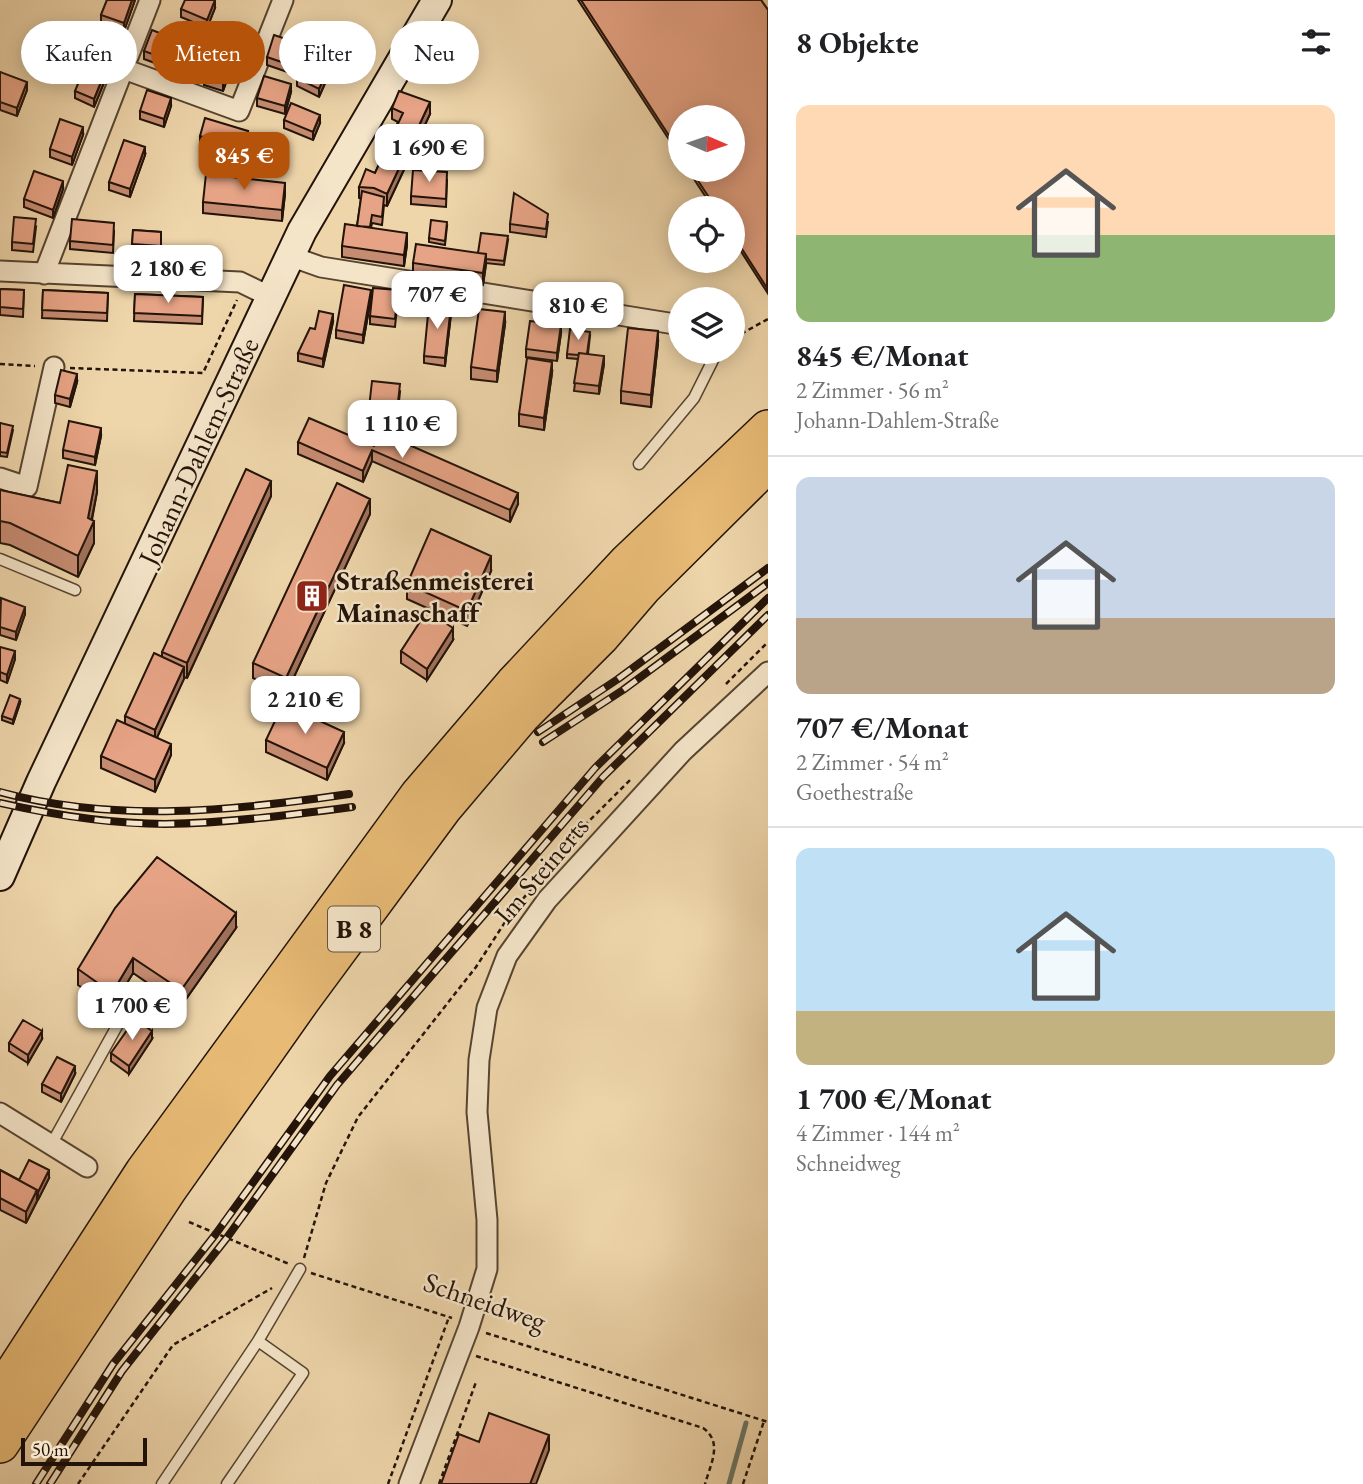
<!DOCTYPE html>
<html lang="de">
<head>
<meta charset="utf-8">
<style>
	body { margin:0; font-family:"EB Garamond",serif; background:#f6f6f6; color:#202124; height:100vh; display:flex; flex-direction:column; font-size:26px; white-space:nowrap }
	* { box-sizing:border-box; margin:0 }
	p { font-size:23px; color:#757577 }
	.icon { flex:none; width:38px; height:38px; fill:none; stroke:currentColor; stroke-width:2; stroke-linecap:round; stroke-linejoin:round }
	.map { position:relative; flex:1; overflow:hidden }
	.side { display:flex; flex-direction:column; background:#fff; width:595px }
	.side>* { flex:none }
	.top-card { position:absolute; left:21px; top:21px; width:640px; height:63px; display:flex; gap:14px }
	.needle { width:46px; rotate:92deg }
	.tools { position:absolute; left:668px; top:105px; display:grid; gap:14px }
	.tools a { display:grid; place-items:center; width:77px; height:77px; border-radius:50%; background:#fff; box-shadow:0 4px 18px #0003; font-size:35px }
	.scale { position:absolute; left:21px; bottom:18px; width:126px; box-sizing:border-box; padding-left:7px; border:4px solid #231309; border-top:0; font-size:19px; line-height:24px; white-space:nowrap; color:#231309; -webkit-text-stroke:5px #f4e4c8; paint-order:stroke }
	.price { position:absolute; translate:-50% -60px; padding:0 16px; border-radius:14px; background:#fff; color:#222; font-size:23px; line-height:46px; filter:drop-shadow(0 2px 4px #0008) }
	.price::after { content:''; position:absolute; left:50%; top:42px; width:21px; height:16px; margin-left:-10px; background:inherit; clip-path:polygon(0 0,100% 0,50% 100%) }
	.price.active { background:#b45309; color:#fff }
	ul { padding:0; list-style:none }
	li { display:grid; align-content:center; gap:14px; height:371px; padding:0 28px }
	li+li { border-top:2px solid #e0e0e0 }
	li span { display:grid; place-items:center; height:217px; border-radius:14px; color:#555 }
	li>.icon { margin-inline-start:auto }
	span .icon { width:126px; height:126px; fill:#fffc; stroke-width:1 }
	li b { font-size:30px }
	h2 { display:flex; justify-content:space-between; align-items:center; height:84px; padding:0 28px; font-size:30px }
	.tag { padding:0 24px; border-radius:32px; background:#fff; box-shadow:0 4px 18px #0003; font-size:24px; line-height:63px }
	.tag.active { background:#b45309; color:#fff }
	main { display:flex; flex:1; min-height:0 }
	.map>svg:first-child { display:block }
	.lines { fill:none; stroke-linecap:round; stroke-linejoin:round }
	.stream { stroke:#6b7766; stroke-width:5 }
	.lane-casing { stroke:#564431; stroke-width:13 }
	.street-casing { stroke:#564431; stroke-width:23 }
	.secondary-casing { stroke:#231309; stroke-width:32 }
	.highway-casing { stroke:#231309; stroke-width:40 }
	.path { stroke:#231309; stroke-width:2.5; stroke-dasharray:5 3.5; stroke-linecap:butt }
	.lane { stroke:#f4e4c8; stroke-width:10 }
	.street { stroke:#f4e4c8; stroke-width:19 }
	.secondary { stroke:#f4e4c8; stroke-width:28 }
	.highway { stroke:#e7ba75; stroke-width:37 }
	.rail-casing { stroke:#231309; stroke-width:8 }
	.rail { stroke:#f4e4c8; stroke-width:5; stroke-dasharray:16; stroke-linecap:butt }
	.wall { fill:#c68c72; stroke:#231309; stroke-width:2 }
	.shaded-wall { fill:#a1725d; stroke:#231309; stroke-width:2 }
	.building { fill:#e6a385; stroke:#231309; stroke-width:2 }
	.labels { text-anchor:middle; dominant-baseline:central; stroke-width:5; stroke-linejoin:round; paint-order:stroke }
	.shield { fill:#f4e4c8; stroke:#625242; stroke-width:2 }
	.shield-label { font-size:26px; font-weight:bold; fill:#231309 }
	.street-label { font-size:28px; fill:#231309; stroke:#f4e4c8 }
	.poi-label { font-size:28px; font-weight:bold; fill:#231309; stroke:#f4e4c8; text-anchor:start }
</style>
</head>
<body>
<main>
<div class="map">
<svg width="768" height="1484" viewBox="0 0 768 1484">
	<rect width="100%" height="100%" fill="#eed5aa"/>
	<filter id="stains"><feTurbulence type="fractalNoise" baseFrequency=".00286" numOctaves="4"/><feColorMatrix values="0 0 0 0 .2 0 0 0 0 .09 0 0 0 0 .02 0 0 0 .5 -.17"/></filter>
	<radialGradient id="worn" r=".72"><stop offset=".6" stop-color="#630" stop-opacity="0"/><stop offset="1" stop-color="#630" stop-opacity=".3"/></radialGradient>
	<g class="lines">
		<path class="stream" d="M 729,1484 L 746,1423"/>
		<defs>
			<path id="lane" d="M 639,464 L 694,398 L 717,352
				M 0,559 L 75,590
				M 51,1145 L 127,1008
				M 162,1484 L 258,1341 L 300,1269
				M 227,1484 L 303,1373 L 258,1341"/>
			<path id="street" d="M 124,69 L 239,111 L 283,0
				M 290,256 L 321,267 L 681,325
				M 0,271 L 240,282 L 271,297
				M 44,274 L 150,0
				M 0,478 L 27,487 L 0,509
				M 27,487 L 54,367
				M 0,1113 L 87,1167
				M 409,1484 L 469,1327 L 487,1269 L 487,1220 L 477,1112 L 479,1060 L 487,1008 L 507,956 L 547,900 L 683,751 L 768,672"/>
			<path id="secondary" d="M 0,876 L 41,782 L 302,231 L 437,0"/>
			<path id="highway" d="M 0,1394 L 144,1172 L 419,795 L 514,684 L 628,562 L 768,429
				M 0,1444 L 168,1189 L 302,999 L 443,808 L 521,716 L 601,636 L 644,586 L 768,463"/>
		</defs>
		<use href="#lane" class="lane-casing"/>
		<use href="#street" class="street-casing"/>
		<use href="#secondary" class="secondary-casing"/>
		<use href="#highway" class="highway-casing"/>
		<path class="path" d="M 733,334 L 739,335 L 768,319
			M 0,364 L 35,366
			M 70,368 L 203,373 L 237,300
			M 726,684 L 768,642
			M 535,884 L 577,833 L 632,778
			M 189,1222 L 289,1264
			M 304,1258 L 326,1183 L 358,1117 L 476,967 L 509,916 L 531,889
			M 311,1273 L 452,1318
			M 486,1333 L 768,1422
			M 476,1356 L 703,1428 C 723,1442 711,1463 705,1484
			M 78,1484 L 173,1345 L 272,1288
			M 388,1484 L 449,1317
			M 439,1484 L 476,1382
			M 743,1484 L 764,1421"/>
		<use href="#lane" class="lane"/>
		<use href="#street" class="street"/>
		<use href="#secondary" class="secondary"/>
		<use href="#highway" class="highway"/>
		<defs>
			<path id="rail" d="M 538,732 L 618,679 L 768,568
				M 543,742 L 623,690 L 768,583
				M 0,792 C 115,823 233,811 349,794
				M 0,803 C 54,815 109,824 165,824 C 227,823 290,815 352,807
				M 36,1484 L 113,1364 L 215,1235 L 330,1076 L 595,768 L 768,598
				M 50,1484 L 122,1371 L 226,1239 L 337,1085 L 603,777 L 768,615"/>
		</defs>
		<use href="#rail" class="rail-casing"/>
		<use href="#rail" class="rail"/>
	</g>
	<path class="wall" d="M 107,0 L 135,0 L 124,31 L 101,23 L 101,15 Z
		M 578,0 L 761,0 L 768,10 L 767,292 L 733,239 L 733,208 L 713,208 L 688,170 L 733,170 L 681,117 L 681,158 Z
		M 215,8 L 207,28 L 181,17 L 181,9 Z
		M 175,44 L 199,54 L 191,76 L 170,68 L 170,62 L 168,68 L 144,59 L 144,51 Z
		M 304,53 L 296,75 L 267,65 L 267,57 Z
		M 115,56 L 94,107 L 75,98 L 75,91 Z
		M 232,66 L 223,91 L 204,85 L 204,77 Z
		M 0,72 L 27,90 L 17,116 L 0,110 Z
		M 297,78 L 326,81 L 319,97 L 297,86 Z
		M 291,92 L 285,114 L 257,106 L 257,98 Z
		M 171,106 L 164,127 L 140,119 L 140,111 Z
		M 392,108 L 430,114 L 387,206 L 384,205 L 382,225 L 372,223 L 371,228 L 407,245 L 404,266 L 342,257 L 342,246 L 357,226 L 361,199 L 359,198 L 359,187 L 375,173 L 398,122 L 392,119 Z
		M 284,120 L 320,123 L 313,140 L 284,128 Z
		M 83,135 L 72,165 L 50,157 L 50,149 Z
		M 200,136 L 248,139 L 243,157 L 200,144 Z
		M 145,155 L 130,197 L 109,190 L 109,182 Z
		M 447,180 L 446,207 L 411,204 L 411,196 Z
		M 63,189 L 53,218 L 24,207 L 24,199 Z
		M 285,194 L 282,221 L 203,213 L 203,202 Z
		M 548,222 L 546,237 L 510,232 L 510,224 Z
		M 447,226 L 445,245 L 429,242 L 429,238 Z
		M 36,227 L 33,252 L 12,250 L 12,242 Z
		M 133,230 L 161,232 L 161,254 L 132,252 Z
		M 114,231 L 113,253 L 70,249 L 70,241 Z
		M 508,240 L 504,265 L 486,263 L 483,285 L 413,275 L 413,263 L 478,253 Z
		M 0,289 L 24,290 L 23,317 L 0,315 Z
		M 43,290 L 108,293 L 107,321 L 42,318 Z
		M 135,294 L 203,297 L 202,324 L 134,321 Z
		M 371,298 L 363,343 L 336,338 L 336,330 Z
		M 398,298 L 395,327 L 370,324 L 370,316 Z
		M 451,314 L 445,366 L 424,363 L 424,356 Z
		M 333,322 L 323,367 L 298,361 L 298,353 L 315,329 Z
		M 505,324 L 497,382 L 471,379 L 471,367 Z
		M 561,333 L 557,361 L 526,357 L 526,349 Z
		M 590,336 L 588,354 L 604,364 L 599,394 L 574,391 L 578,359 L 567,358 L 567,354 Z
		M 658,343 L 651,407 L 621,403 L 621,391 Z
		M 552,373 L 544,430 L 519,426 L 519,414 Z
		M 77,382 L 70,407 L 55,403 L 55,395 Z
		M 400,392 L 396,428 L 368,425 L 368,417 Z
		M 0,423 L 13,430 L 7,457 L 0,456 Z
		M 101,436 L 95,465 L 63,458 L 63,450 Z
		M 298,442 L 374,446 L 518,504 L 510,522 L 372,461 L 363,482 L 298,454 Z
		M 0,490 L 60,503 L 97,492 L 92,520 L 94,543 L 78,577 L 10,545 L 0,543 Z
		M 271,496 L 187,678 L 184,677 L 157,737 L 171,755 L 155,792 L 101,768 L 101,756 L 125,723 L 125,716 L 162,657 L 162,652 Z
		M 370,514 L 286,694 L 253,678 L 253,663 Z
		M 491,571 L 467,626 L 407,599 L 407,584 Z
		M 0,601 L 25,614 L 16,640 L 0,635 Z
		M 453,640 L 427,680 L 401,663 L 401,651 Z
		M 0,647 L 15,659 L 7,683 L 0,680 Z
		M 20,703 L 13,724 L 2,720 L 2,716 Z
		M 266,740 L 344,743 L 327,780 L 266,752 Z
		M 236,928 L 181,1006 L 133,973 L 112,1008 L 78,985 L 78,969 Z
		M 42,1039 L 28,1063 L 9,1051 L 9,1043 Z
		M 152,1039 L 129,1074 L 111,1061 L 111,1053 Z
		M 75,1074 L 61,1102 L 42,1092 L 42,1084 Z
		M 0,1170 L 19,1180 L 49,1178 L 26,1223 L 0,1210 Z"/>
	<path class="shaded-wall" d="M 132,0 L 135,0 L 124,31 L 124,23 Z
		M 215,0 L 215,8 L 207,28 L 207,20 Z
		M 175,39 L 175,47 L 170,60 L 168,68 L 168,60 Z
		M 304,45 L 304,53 L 296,75 L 296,67 Z
		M 199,46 L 199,54 L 191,76 L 191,68 Z
		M 115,48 L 115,56 L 94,107 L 94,99 Z
		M 232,58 L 232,66 L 223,91 L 223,83 Z
		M 326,74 L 326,81 L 319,97 L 319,89 Z
		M 27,82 L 27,90 L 17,116 L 17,108 Z
		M 291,84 L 291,92 L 285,114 L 285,106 Z
		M 171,98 L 171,106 L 164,127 L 164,119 Z
		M 430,102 L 430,114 L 387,206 L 387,194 Z
		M 320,115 L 320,123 L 313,140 L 313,132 Z
		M 83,127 L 83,135 L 72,165 L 72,157 Z
		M 248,131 L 248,139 L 243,157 L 243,149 Z
		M 145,147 L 145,155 L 130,197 L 130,189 Z
		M 63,181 L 63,189 L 53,218 L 53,210 Z
		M 285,183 L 285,194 L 282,221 L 282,210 Z
		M 407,233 L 407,245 L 404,266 L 404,255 Z
		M 486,254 L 486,265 L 483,285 L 483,273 Z
		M 371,290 L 371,298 L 363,343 L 363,335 Z
		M 451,306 L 451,314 L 445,366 L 445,358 Z
		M 505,312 L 505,324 L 497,382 L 497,371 Z
		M 333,314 L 333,322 L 323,367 L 323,359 Z
		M 561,325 L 561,333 L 557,361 L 557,353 Z
		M 658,331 L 658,343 L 651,407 L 651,395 Z
		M 604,356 L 604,364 L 599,394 L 599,386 Z
		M 552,362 L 552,373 L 544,430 L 544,418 Z
		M 77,374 L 77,382 L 70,407 L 70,399 Z
		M 101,428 L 101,436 L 95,465 L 95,457 Z
		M 372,450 L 372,461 L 363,482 L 363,471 Z
		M 97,471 L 97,492 L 89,532 L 94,521 L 94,543 L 78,577 L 78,556 L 88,518 Z
		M 271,481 L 271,496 L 187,678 L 187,663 Z
		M 518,493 L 518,504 L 510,522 L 510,510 Z
		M 370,499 L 370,514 L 286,694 L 286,678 Z
		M 491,556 L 491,571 L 467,626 L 467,611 Z
		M 25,607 L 25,614 L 16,640 L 16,632 Z
		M 453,628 L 453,640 L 427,680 L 427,669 Z
		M 15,651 L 15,659 L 7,683 L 7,675 Z
		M 184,667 L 184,679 L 155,742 L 155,730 Z
		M 20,699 L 20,703 L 13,724 L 13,720 Z
		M 344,732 L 344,743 L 327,780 L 327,768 Z
		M 171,744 L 171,755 L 155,792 L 155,780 Z
		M 236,913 L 236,928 L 181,1006 L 181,990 Z
		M 133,958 L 133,973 L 112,1008 L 112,993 Z
		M 42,1031 L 42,1039 L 28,1063 L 28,1055 Z
		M 152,1031 L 152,1039 L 129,1074 L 129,1066 Z
		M 75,1066 L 75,1074 L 61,1102 L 61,1094 Z
		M 49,1170 L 49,1178 L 38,1200 L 38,1192 Z
		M 37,1190 L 37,1201 L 26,1223 L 26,1212 Z
		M 549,1435 L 549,1450 L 536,1484 L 530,1484 Z"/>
	<path class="building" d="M 107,0 L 132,0 L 124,23 L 101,15 Z
		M 185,0 L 215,0 L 207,20 L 181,9 Z
		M 581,0 L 761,0 L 768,10 L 767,288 L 733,235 L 733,208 L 716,208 L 691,170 L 733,170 L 733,117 L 681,117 L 681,154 Z
		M 152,30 L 175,39 L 168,60 L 144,51 Z
		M 274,35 L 304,45 L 296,67 L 267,57 Z
		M 178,38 L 199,46 L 191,68 L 170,60 Z
		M 96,40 L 115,48 L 94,99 L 75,91 Z
		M 213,51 L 232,58 L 223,83 L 204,77 Z
		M 303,64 L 326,74 L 319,89 L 297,78 Z
		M 0,72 L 27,82 L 17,108 L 0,102 Z
		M 264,76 L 291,84 L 285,106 L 257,98 Z
		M 147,90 L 171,98 L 164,119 L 140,111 Z
		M 399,91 L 430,102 L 387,194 L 374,188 L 359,187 L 366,169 L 375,173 L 403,113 L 392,108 Z
		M 291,103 L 320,115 L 313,132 L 284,120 Z
		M 205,118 L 248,131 L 243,149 L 200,136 Z
		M 60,119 L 83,127 L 72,157 L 50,149 Z
		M 124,140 L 145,147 L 130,189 L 109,182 Z
		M 413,170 L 447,172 L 446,199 L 411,196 Z
		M 34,171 L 63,181 L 53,210 L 24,199 Z
		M 206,174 L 285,183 L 282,210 L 203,202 Z
		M 362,191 L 384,197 L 382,217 L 372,215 L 370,227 L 357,226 Z
		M 514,193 L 548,214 L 546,229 L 510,224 Z
		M 14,217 L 36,219 L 33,244 L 12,242 Z
		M 72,219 L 114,223 L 113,245 L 70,241 Z
		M 431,220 L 447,222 L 445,241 L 429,238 Z
		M 345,224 L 407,233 L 404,255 L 342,246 Z
		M 133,230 L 161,232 L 161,246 L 132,244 Z
		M 481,233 L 508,236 L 504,261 L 486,259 L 486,254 L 478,253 Z
		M 416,244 L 486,254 L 483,273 L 413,263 Z
		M 344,285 L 371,290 L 363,335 L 336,330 Z
		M 373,288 L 398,290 L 395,319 L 370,316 Z
		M 0,289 L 24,290 L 23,309 L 0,307 Z
		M 43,290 L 108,293 L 107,313 L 42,310 Z
		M 135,294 L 203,297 L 202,316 L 134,313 Z
		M 429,304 L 451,306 L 445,358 L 424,356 Z
		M 479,309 L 505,312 L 497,371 L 471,367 Z
		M 319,311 L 333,314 L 323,359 L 298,353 L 310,328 L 315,329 Z
		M 530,321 L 561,325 L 557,353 L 526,349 Z
		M 628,328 L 658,331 L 651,395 L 621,391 Z
		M 570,329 L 590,332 L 587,354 L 579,353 L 578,355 L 567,354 Z
		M 579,353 L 604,356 L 599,386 L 574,383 Z
		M 527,358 L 552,362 L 544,418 L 519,414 Z
		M 61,370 L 77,374 L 70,399 L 55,395 Z
		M 372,381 L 400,384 L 396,420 L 368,417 Z
		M 309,418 L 374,446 L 380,432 L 518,493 L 510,510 L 372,450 L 363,471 L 298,442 Z
		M 69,421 L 101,428 L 95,457 L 63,450 Z
		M 0,423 L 13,426 L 7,453 L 0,452 Z
		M 68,465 L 97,471 L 88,518 L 94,521 L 78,556 L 10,523 L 0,521 L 0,490 L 60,503 Z
		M 246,469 L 271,481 L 187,663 L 162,652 Z
		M 337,483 L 370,499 L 286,678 L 253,663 Z
		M 431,529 L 491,556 L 467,611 L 407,584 Z
		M 1,598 L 25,607 L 16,632 L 0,627 Z
		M 427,611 L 453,628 L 427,669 L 401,651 Z
		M 0,647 L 15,651 L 7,675 L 0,672 Z
		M 154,653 L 184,667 L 155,730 L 125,716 Z
		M 10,695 L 20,699 L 13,720 L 2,716 Z
		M 283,704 L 344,732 L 327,768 L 266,740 Z
		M 117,720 L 171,744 L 155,780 L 101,756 Z
		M 157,857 L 236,913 L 181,990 L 133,958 L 112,993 L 78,969 L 115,908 Z
		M 135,1019 L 152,1031 L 129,1066 L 111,1053 Z
		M 23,1020 L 42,1031 L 28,1055 L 9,1043 Z
		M 57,1057 L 75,1066 L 61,1094 L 42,1084 Z
		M 29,1160 L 49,1170 L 38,1192 L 36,1191 L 37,1190 L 19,1180 Z
		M 0,1170 L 37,1190 L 26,1212 L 0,1198 Z
		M 489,1413 L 549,1435 L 530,1484 L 441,1484 L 459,1434 L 479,1442 Z"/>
	<defs>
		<symbol id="building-square" viewBox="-11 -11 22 22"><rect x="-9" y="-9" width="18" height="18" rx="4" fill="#8f2418" stroke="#f4e4c8"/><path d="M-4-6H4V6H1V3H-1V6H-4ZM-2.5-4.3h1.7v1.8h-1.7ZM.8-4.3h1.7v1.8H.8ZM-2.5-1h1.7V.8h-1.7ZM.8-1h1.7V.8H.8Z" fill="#fff"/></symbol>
	</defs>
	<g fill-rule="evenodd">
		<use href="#building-square" x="293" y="577" width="38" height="38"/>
	</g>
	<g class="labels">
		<rect class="shield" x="328" y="906.5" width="52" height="45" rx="5"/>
		<g class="shield-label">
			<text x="354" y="929">B 8</text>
		</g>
		<g class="street-label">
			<text transform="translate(198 451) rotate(-65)">Johann-Dahlem-Straße</text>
			<text transform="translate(541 870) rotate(-50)">Im Steinerts</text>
			<text transform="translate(485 1301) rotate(19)">Schneidweg</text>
		</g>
		<g class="poi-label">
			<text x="336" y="580">Straßenmeisterei<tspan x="336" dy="32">Mainaschaff</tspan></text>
		</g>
	</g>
	<rect width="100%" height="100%" filter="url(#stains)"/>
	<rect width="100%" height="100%" fill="url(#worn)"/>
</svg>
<div class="tools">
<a><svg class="needle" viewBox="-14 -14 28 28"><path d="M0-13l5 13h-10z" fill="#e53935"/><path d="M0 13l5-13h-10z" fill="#757577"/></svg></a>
<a><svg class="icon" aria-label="locate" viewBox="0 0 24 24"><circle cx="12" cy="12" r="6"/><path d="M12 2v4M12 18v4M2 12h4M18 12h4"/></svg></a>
<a><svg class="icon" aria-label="layers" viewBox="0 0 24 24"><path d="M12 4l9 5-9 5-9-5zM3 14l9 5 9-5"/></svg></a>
</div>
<div class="scale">50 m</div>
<b class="price" style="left:429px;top:184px">1 690 €</b>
<b class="price active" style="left:244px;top:192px">845 €</b>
<b class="price" style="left:168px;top:305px">2 180 €</b>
<b class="price" style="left:437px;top:331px">707 €</b>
<b class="price" style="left:578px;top:342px">810 €</b>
<b class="price" style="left:402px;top:460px">1 110 €</b>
<b class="price" style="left:305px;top:736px">2 210 €</b>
<b class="price" style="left:132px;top:1042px">1 700 €</b>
<div class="top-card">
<a class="tag">Kaufen</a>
<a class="tag active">Mieten</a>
<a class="tag">Filter</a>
<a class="tag">Neu</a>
</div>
</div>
<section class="side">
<h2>8 Objekte<svg class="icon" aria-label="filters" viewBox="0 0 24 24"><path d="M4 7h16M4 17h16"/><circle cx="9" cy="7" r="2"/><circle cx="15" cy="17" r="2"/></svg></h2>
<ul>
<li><span style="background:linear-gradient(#ffd9b3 60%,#8fb573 0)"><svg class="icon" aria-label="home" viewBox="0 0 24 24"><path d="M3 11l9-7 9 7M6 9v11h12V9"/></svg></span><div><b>845 €/Monat</b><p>2 Zimmer · 56 m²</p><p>Johann-Dahlem-Straße</p></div></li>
<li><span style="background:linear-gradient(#c9d6e8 65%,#b9a48a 0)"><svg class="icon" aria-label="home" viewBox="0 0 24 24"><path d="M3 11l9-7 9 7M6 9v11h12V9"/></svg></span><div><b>707 €/Monat</b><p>2 Zimmer · 54 m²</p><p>Goethestraße</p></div></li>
<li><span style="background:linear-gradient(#bfe0f5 75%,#c2b280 0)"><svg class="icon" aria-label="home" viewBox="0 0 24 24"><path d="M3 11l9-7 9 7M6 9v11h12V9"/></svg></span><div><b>1 700 €/Monat</b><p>4 Zimmer · 144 m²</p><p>Schneidweg</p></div></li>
</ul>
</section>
</main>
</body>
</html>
